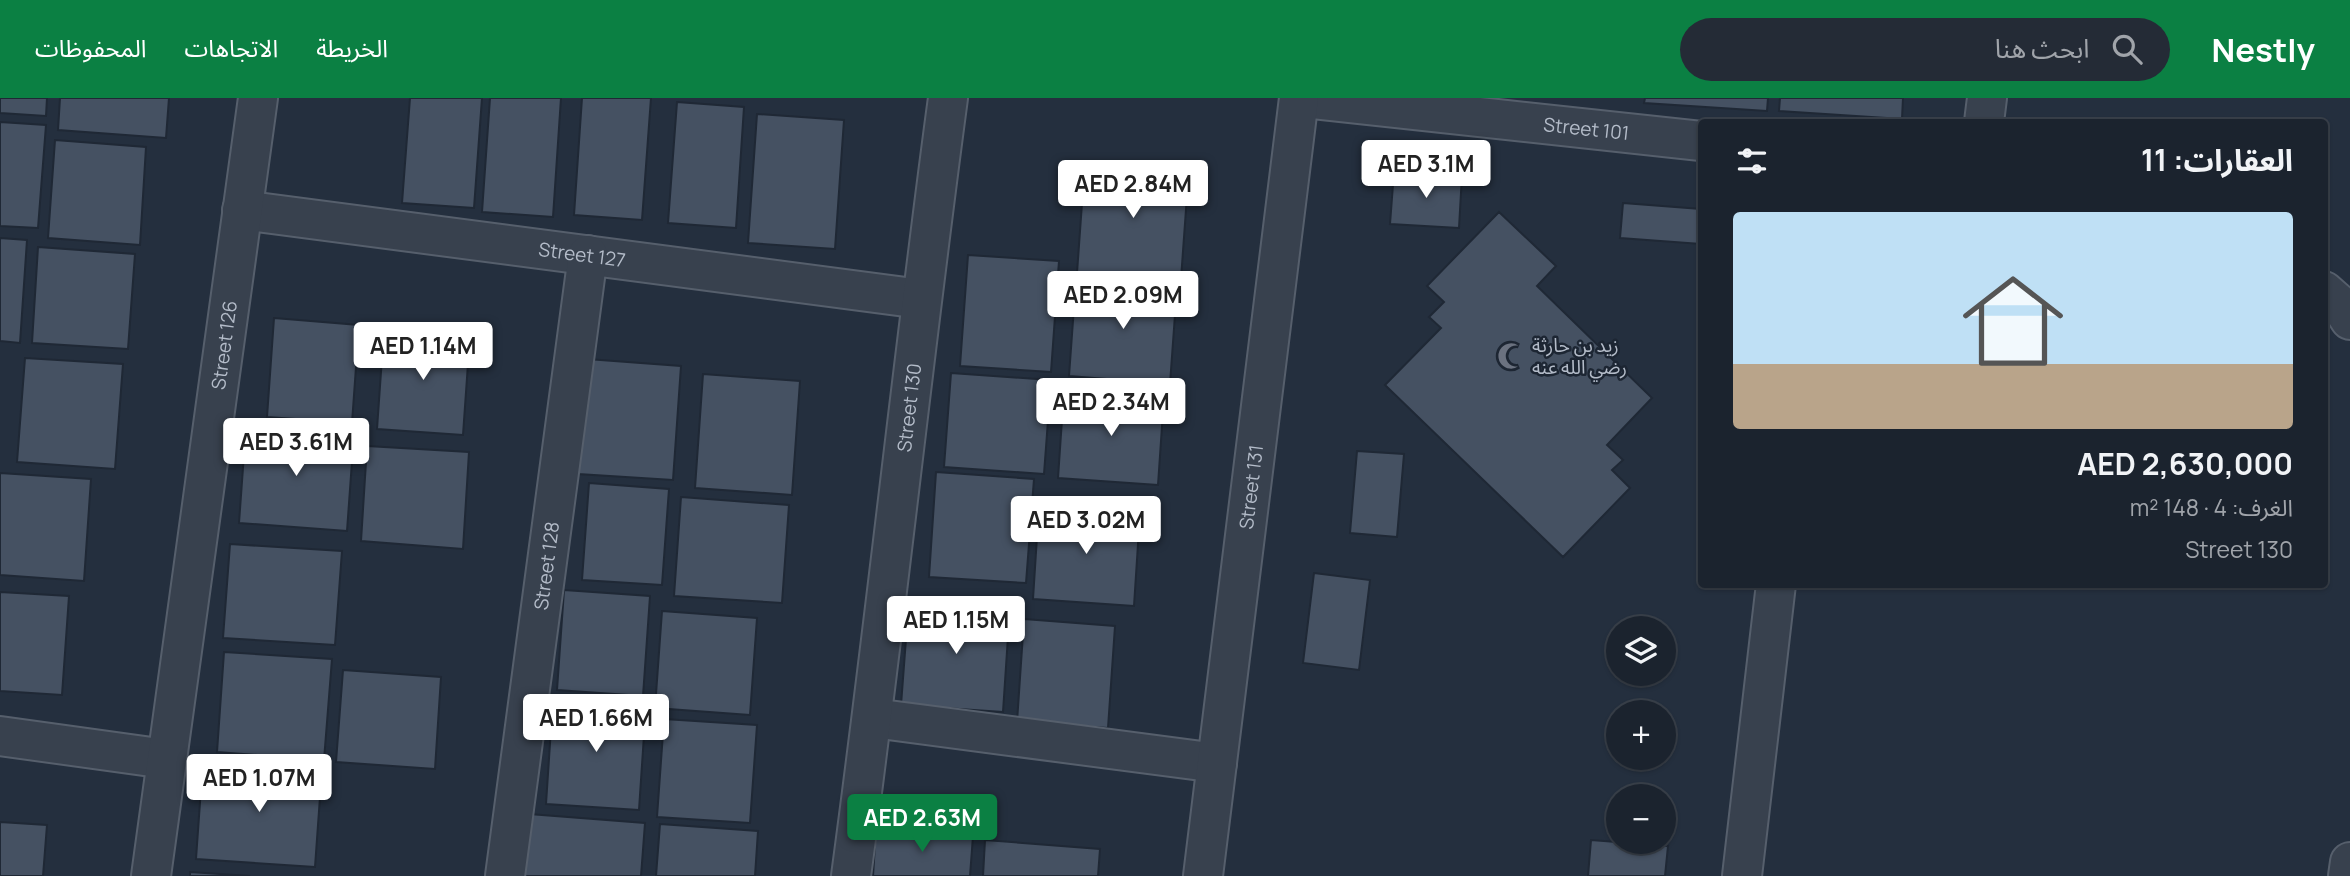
<!DOCTYPE html>
<html lang="ar">
<head>
<meta charset="utf-8">
<style>
	body { margin:0; font-family:Manrope,"Noto Sans Arabic",sans-serif; background:#242b36; color:#f1f3f6; direction:rtl; height:100vh; display:flex; flex-direction:column; font-size:26px; white-space:nowrap }
	* { box-sizing:border-box; margin:0 }
	p { font-size:23px; color:#a0a4aa }
	.icon { flex:none; width:38px; height:38px; fill:none; stroke:currentColor; stroke-width:2; stroke-linecap:round; stroke-linejoin:round }
	.map { position:relative; flex:1; overflow:hidden; direction:ltr }
	.panel { position:absolute; left:1698px; top:21px; width:630px; height:469px; display:flex; flex-direction:column; background:#1b232e; border-radius:7px; box-shadow:0 2px 5px #0004,0 0 0 2px #39404a; direction:rtl }
	.panel>* { flex:none }
	.fabs { position:absolute; left:1606px; top:518px; display:grid; gap:14px }
	.fabs a { display:grid; place-items:center; width:70px; height:70px; border-radius:50%; background:#1b232e; box-shadow:0 2px 5px #0004,0 0 0 2px #39404a; font-size:35px }
	.price { position:absolute; translate:-50% -60px; padding:0 16px; border-radius:7px; background:#fff; color:#222; font-size:23px; line-height:46px; filter:drop-shadow(0 2px 4px #0008) }
	.price::after { content:''; position:absolute; left:50%; top:42px; width:21px; height:16px; margin-left:-10px; background:inherit; clip-path:polygon(0 0,100% 0,50% 100%) }
	.price.current { background:#0b8043; color:#fff }
	ul { padding:0; list-style:none }
	li { display:grid; align-content:center; gap:14px; height:371px; padding:0 35px }
	li+li { border-top:2px solid #39404a }
	li span { display:grid; place-items:center; height:217px; border-radius:7px; color:#555 }
	li>.icon { margin-inline-start:auto }
	span .icon { width:126px; height:126px; fill:#fffc; stroke-width:1 }
	li b { font-size:30px }
	h2 { display:flex; justify-content:space-between; align-items:center; height:84px; padding:0 35px; font-size:30px }
	header { display:flex; align-items:center; gap:42px; box-sizing:border-box; height:98px; padding:0 35px; background:#0b8043; color:#fff }
	header strong { font-size:33px }
	nav { display:flex; gap:38px; margin-inline-start:auto; font-size:24px }
	.search { width:490px; height:63px; background:#242b36; display:flex; align-items:center; gap:18px; box-sizing:border-box; padding:0 24px; border-radius:38px; color:#a0a4aa; font-size:26px }
	.map>svg:first-child { display:block }
	.building { fill:#455162; stroke:#1f2835; stroke-width:2 }
	.lines { fill:none; stroke-linecap:round; stroke-linejoin:round }
	.minor-casing { stroke:#565f6c; stroke-width:42 }
	.minor { stroke:#38414e; stroke-width:38 }
	.labels { text-anchor:middle; dominant-baseline:central; stroke-width:5; stroke-linejoin:round; paint-order:stroke }
	.street-label { font-size:19px; fill:#b4bcc9; stroke:#1d2633 }
	.poi-label { font-size:19px; fill:#b4bcc9; stroke:#1d2633; text-anchor:start }
</style>
</head>
<body>
<header>
<strong>Nestly</strong>
<div class="search"><svg class="icon" aria-label="search" viewBox="0 0 24 24"><circle cx="10" cy="10" r="6"/><path d="M15 15l6 6"/></svg>ابحث هنا</div>
<nav><a>الخريطة</a><a>الاتجاهات</a><a>المحفوظات</a></nav>
</header>
<div class="map">
<svg width="2350" height="778" viewBox="0 0 2350 778">
	<rect width="100%" height="100%" fill="#242f3e"/>
	<path class="building" d="M 0,0 L 47,0 L 46,18 L 0,15 Z
		M 60,0 L 169,0 L 166,40 L 58,32 Z
		M 410,0 L 482,0 L 474,110 L 402,105 Z
		M 490,0 L 561,0 L 553,119 L 482,114 Z
		M 582,0 L 651,0 L 642,122 L 574,117 Z
		M 1645,0 L 1768,0 L 1767,13 L 1644,5 Z
		M 1780,0 L 1903,0 L 1902,21 L 1779,13 Z
		M 677,4 L 744,9 L 736,130 L 668,125 Z
		M 757,16 L 844,22 L 835,151 L 748,145 Z
		M 0,24 L 46,27 L 38,130 L 0,128 Z
		M 55,42 L 146,49 L 140,147 L 48,140 Z
		M 1085,63 L 1189,70 L 1181,181 L 1077,175 Z
		M 1394,73 L 1462,77 L 1459,130 L 1390,126 Z
		M 1623,105 L 1701,111 L 1701,146 L 1620,140 Z
		M 1499,114 L 1556,168 L 1537,188 L 1652,300 L 1607,347 L 1623,362 L 1612,372 L 1630,390 L 1563,459 L 1385,287 L 1441,230 L 1429,219 L 1444,204 L 1427,188 Z
		M 0,140 L 27,142 L 20,245 L 0,243 Z
		M 38,149 L 135,156 L 128,251 L 32,245 Z
		M 968,157 L 1059,163 L 1051,274 L 960,268 Z
		M 1076,181 L 1177,189 L 1170,286 L 1069,278 Z
		M 274,220 L 359,227 L 352,325 L 267,319 Z
		M 384,231 L 470,237 L 463,337 L 377,331 Z
		M 25,260 L 123,266 L 115,371 L 17,364 Z
		M 587,261 L 681,268 L 673,382 L 578,376 Z
		M 951,275 L 1051,282 L 1044,376 L 944,369 Z
		M 703,276 L 800,283 L 792,397 L 695,390 Z
		M 1064,292 L 1164,299 L 1158,387 L 1058,380 Z
		M 246,328 L 354,336 L 347,433 L 239,425 Z
		M 367,348 L 469,354 L 463,451 L 361,443 Z
		M 1357,353 L 1404,356 L 1397,439 L 1350,435 Z
		M 936,374 L 1034,381 L 1026,485 L 929,479 Z
		M 0,375 L 91,381 L 84,483 L 0,477 Z
		M 589,385 L 669,391 L 662,487 L 582,482 Z
		M 681,399 L 789,407 L 782,505 L 674,498 Z
		M 1039,407 L 1140,415 L 1134,508 L 1033,501 Z
		M 230,446 L 342,453 L 335,547 L 223,540 Z
		M 1314,475 L 1370,482 L 1359,572 L 1303,565 Z
		M 564,492 L 650,498 L 643,598 L 557,592 Z
		M 0,494 L 69,498 L 62,597 L 0,593 Z
		M 909,501 L 1010,508 L 1003,614 L 901,607 Z
		M 662,513 L 757,520 L 750,617 L 655,610 Z
		M 1024,521 L 1115,528 L 1108,630 L 1017,624 Z
		M 224,554 L 332,561 L 324,662 L 217,654 Z
		M 343,572 L 441,579 L 435,671 L 336,664 Z
		M 553,600 L 646,607 L 639,712 L 546,706 Z
		M 664,621 L 757,627 L 750,725 L 657,719 Z
		M 203,662 L 322,671 L 315,769 L 196,761 Z
		M 529,716 L 645,725 L 641,778 L 524,778 Z
		M 0,724 L 47,727 L 43,778 L 0,778 Z
		M 660,726 L 758,733 L 755,778 L 656,778 Z
		M 876,731 L 973,738 L 970,778 L 873,778 Z
		M 985,742 L 1100,751 L 1098,778 L 983,778 Z
		M 1591,742 L 1668,748 L 1665,778 L 1588,778 Z
		M 190,774 L 250,778 L 190,778 Z"/>
	<g class="lines">
		<defs>
			<g id="minor">
				<path id="s1" d="M 1304,0 L 1701,43"/>
				<path d="M 1984,24 L 1987,0"/>
				<path id="s2" d="M 242,112 L 921,201"/>
				<path d="M 2324,193 L 2341,208 L 2350,222"/>
				<path d="M 873,620 L 1217,665"/>
				<path d="M 0,638 L 166,661"/>
				<path id="s3" d="M 151,778 L 258,0"/>
				<path id="s4" d="M 505,778 L 588,157"/>
				<path id="s5" d="M 851,778 C 886,519 913,259 948,0"/>
				<path id="s6" d="M 1203,778 L 1299,0"/>
				<path d="M 1742,778 L 1776,486"/>
				<path d="M 2348,778 L 2350,764"/>
			</g>
		</defs>
		<use href="#minor" class="minor-casing"/>
		<use href="#minor" class="minor"/>
	</g>
	<defs>
		<symbol id="mosque-bare" viewBox="-9 -9 18 18"><path d="M3.5-4.9A6 6 0 1 0 3.5 4.9A5 5 0 1 1 3.5-4.9Z" fill="#6b7280" stroke="#1d2633" stroke-width="2.5" paint-order="stroke"/></symbol>
	</defs>
	<g fill-rule="evenodd">
		<use href="#mosque-bare" x="1492" y="239" width="38" height="38"/>
	</g>
	<g class="labels">
		<g class="street-label">
			<text stroke="none"><textPath href="#s1" startOffset="284">Street 101</textPath></text>
			<text stroke="none"><textPath href="#s2" startOffset="343">Street 127</textPath></text>
			<text stroke="none"><textPath href="#s3" startOffset="536">Street 126</textPath></text>
			<text stroke="none"><textPath href="#s5" startOffset="472">Street 130</textPath></text>
			<text stroke="none"><textPath href="#s6" startOffset="392">Street 131</textPath></text>
			<text stroke="none"><textPath href="#s4" startOffset="313">Street 128</textPath></text>
		</g>
		<g class="poi-label">
			<text x="1532" y="247">زيد بن حارثة<tspan x="1532" dy="22">رضي الله عنه</tspan></text>
		</g>
	</g>
</svg>
<div class="fabs">
<a><svg class="icon" aria-label="layers" viewBox="0 0 24 24"><path d="M12 4l9 5-9 5-9-5zM3 14l9 5 9-5"/></svg></a>
<a>+</a>
<a>−</a>
</div>
<b class="price" style="left:1426px;top:102px">AED 3.1M</b>
<b class="price" style="left:1133px;top:122px">AED 2.84M</b>
<b class="price" style="left:1123px;top:233px">AED 2.09M</b>
<b class="price" style="left:423px;top:284px">AED 1.14M</b>
<b class="price" style="left:1111px;top:340px">AED 2.34M</b>
<b class="price" style="left:296px;top:380px">AED 3.61M</b>
<b class="price" style="left:1086px;top:458px">AED 3.02M</b>
<b class="price" style="left:956px;top:558px">AED 1.15M</b>
<b class="price" style="left:596px;top:656px">AED 1.66M</b>
<b class="price" style="left:259px;top:716px">AED 1.07M</b>
<b class="price current" style="left:922px;top:756px">AED 2.63M</b>
<section class="panel">
<h2>العقارات: 11<svg class="icon" aria-label="filters" viewBox="0 0 24 24"><path d="M4 7h16M4 17h16"/><circle cx="9" cy="7" r="2"/><circle cx="15" cy="17" r="2"/></svg></h2>
<ul>
<li><span style="background:linear-gradient(#bfe0f5 70%,#b9a48a 0)"><svg class="icon" aria-label="home" viewBox="0 0 24 24"><path d="M3 11l9-7 9 7M6 9v11h12V9"/></svg></span><div><b>AED 2,630,000</b><p>الغرف: 4 · 148 m²</p><p>Street 130</p></div></li>
</ul>
</section>
</div>
</body>
</html>
